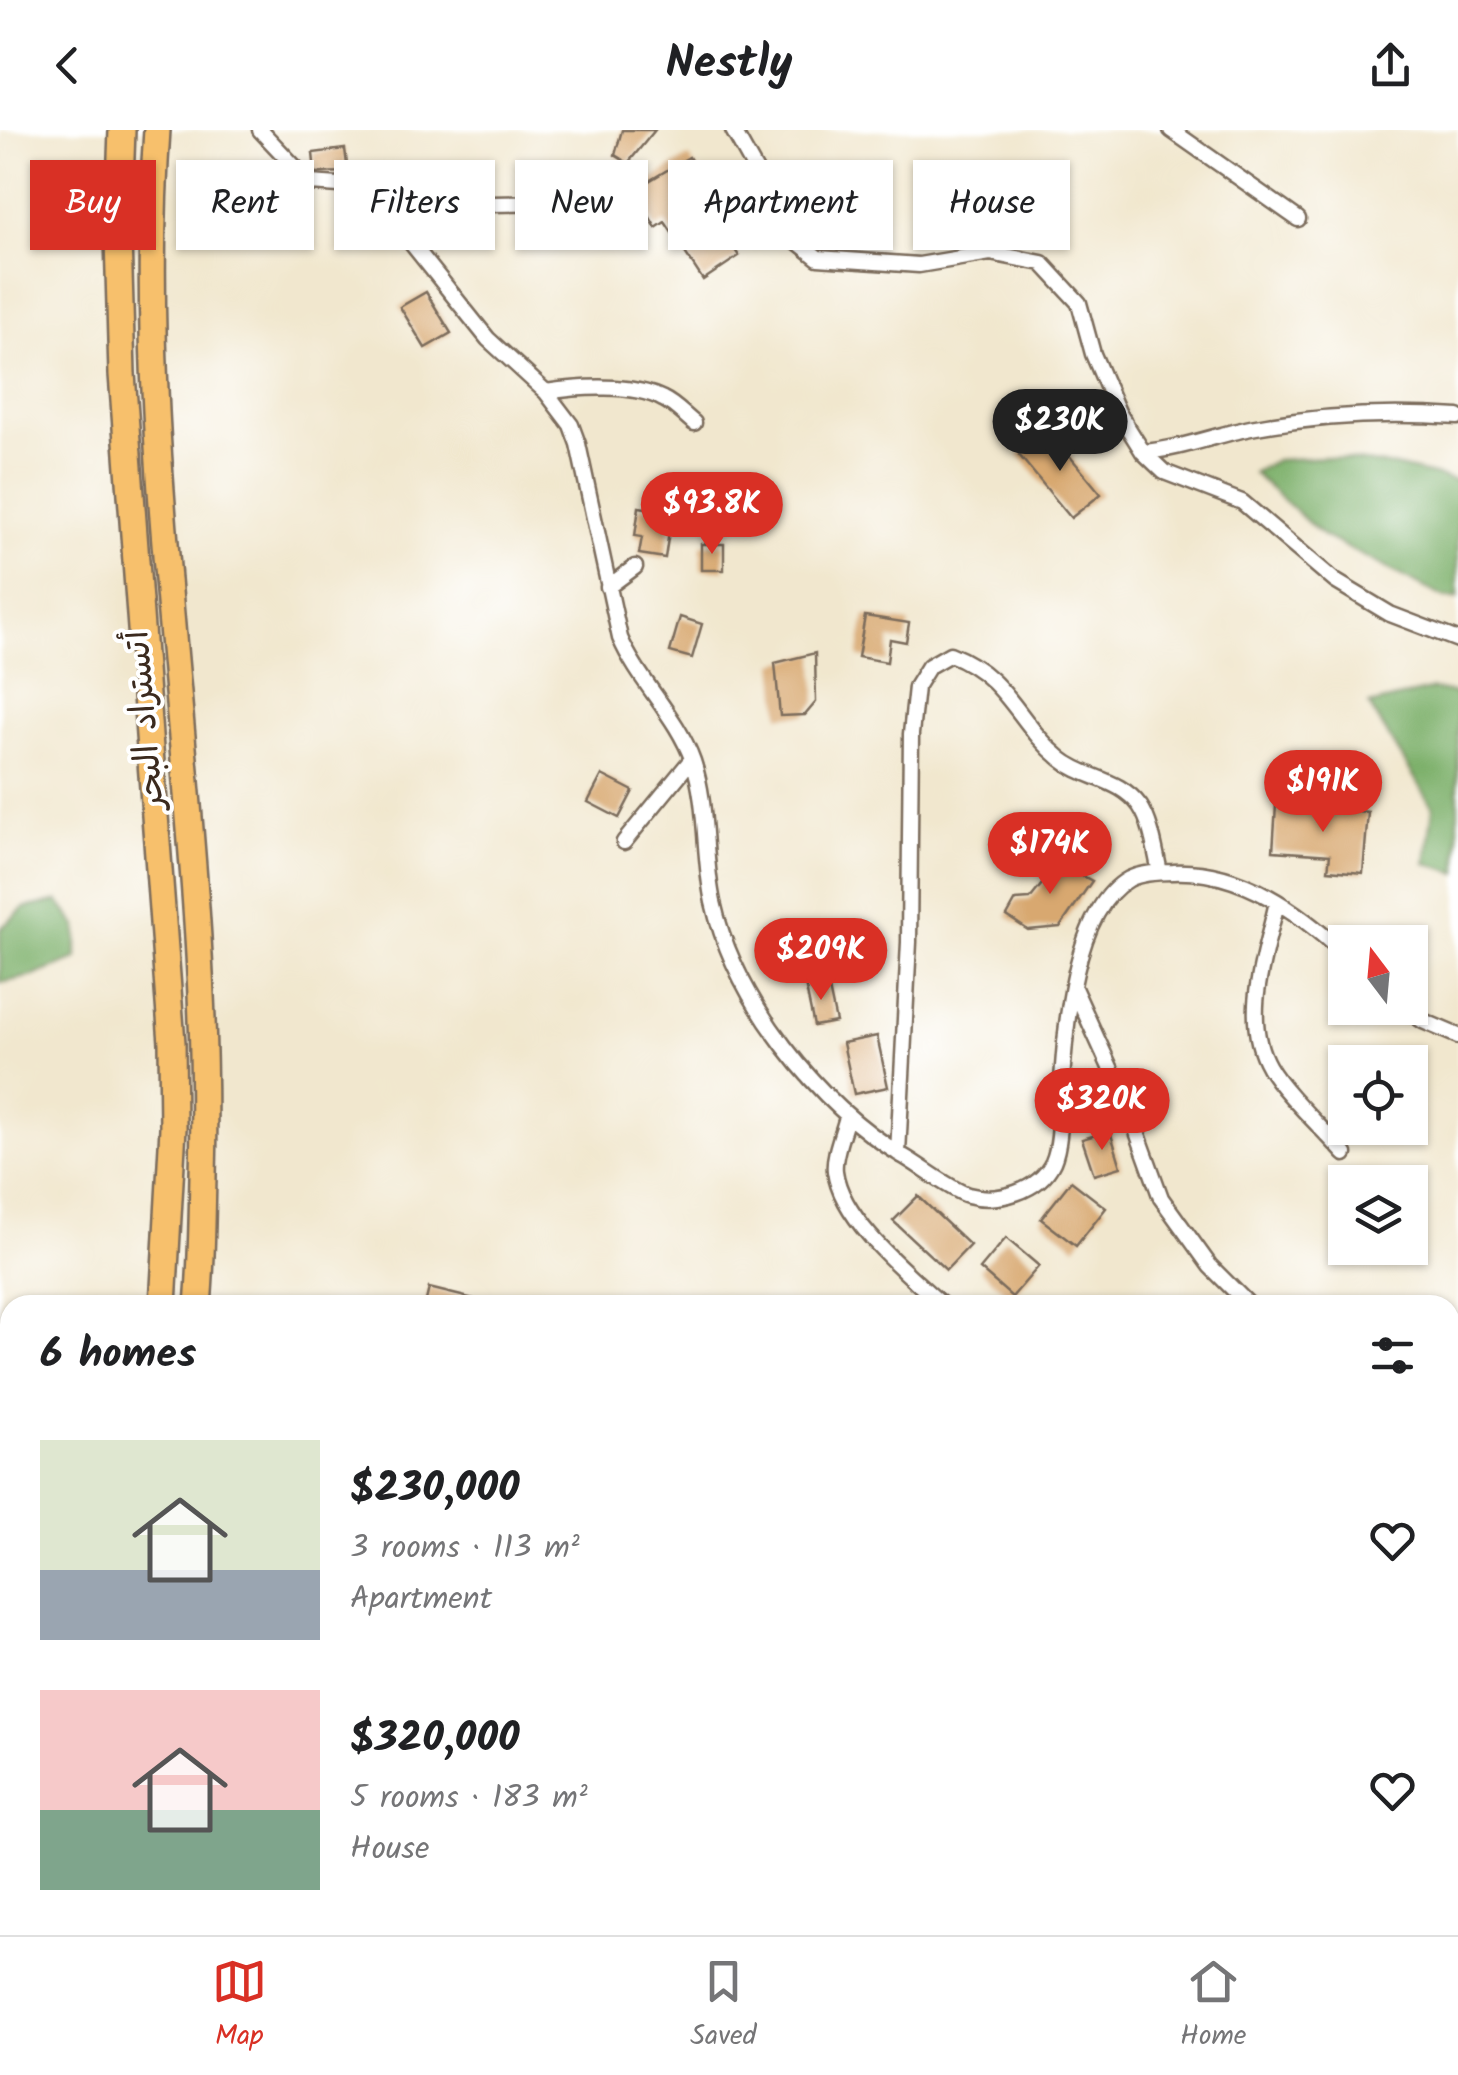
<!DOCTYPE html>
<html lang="en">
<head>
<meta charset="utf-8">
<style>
	body { margin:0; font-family:Kalam,"Playpen Sans Arabic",sans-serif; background:#f6f6f6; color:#202124; height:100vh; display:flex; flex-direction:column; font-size:38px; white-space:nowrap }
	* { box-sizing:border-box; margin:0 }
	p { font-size:32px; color:#757577 }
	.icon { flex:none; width:55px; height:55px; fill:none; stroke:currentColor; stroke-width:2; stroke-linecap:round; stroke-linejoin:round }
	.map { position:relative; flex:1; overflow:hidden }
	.panel { position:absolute; left:0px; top:1165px; width:1460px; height:640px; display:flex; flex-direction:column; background:#fff; border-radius:30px 30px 0 0; box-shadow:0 2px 8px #0004 }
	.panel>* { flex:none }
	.banner { position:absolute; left:30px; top:30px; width:1400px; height:90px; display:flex; gap:20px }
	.needle { width:65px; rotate:344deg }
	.fabs { position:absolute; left:1328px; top:795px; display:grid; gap:20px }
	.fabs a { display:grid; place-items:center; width:100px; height:100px; border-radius:0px; background:#fff; box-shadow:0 2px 8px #0004; font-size:50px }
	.price { position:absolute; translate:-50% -85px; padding:0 22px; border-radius:35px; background:#d93025; color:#fff; font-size:32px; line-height:65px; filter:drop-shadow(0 2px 5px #0008) }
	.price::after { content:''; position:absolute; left:50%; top:60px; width:30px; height:22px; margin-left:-15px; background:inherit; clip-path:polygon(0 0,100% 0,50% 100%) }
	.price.active { background:#222; color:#fff }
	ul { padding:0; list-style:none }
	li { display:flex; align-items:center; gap:30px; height:250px; padding:0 40px }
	li span { display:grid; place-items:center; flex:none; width:280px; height:200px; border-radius:0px; color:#555 }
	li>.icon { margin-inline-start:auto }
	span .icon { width:120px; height:120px; fill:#fffc; stroke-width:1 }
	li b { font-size:42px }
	h2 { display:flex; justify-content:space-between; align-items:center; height:120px; padding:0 40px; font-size:42px }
	.chip { padding:0 35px; border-radius:0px; background:#fff; box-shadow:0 2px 8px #0004; font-size:35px; line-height:90px }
	.chip.active { background:#d93025; color:#fff }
	header { display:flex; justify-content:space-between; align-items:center; height:130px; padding:0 40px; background:#fff; font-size:45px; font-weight:700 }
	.dock { display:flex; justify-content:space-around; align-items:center; height:140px; border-top:2px solid #e0e0e0; background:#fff; font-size:28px; color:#757577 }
	.dock a { display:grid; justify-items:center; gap:5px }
	.dock .active { color:#d93025 }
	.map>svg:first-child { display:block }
	.green { fill:#9ccc7b; stroke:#6c7b4c; stroke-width:2.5 }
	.forest { fill:#7db06b; stroke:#5c6d44; stroke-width:2.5 }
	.building { fill:#d8a870 }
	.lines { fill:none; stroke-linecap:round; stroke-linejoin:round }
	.street-casing { stroke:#7b6c5c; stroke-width:19 }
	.highway-casing { stroke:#7b6c5c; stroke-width:30 }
	.street { stroke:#fff; stroke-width:14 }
	.highway { stroke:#f7c06c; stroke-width:25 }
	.labels { text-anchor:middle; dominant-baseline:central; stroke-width:8; stroke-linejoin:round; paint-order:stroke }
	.street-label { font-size:35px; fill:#3b2a1e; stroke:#fff }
</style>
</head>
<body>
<header><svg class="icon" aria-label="back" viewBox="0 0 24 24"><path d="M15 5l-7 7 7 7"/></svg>Nestly<svg class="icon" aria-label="share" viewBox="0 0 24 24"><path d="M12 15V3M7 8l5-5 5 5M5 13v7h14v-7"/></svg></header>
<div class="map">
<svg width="1458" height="1805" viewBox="0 0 1458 1805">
	<rect width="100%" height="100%" fill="#fff"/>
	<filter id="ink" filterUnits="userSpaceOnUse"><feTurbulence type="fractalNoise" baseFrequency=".01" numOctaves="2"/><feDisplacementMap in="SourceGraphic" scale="20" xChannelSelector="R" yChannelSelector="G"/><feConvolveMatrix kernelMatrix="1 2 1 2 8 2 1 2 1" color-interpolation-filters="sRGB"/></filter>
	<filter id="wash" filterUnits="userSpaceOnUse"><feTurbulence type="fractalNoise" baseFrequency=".0048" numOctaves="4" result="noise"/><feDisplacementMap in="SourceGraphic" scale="40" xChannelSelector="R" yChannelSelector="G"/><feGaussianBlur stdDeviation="2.25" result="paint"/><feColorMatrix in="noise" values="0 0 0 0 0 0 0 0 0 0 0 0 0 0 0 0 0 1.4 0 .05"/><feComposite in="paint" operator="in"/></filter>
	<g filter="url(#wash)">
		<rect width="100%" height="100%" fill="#f1e7ce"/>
		<path class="green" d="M 139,1795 L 1120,1795 L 1114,1805 L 137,1805 Z"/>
		<path class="forest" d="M 1324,327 L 1395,336 L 1458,351 L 1458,468 L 1445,468 L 1322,405 L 1253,343 L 1276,330 Z
			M 1433,559 L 1458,564 L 1458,743 L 1426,733 L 1433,677 L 1369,575 Z
			M 58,771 L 77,796 L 77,829 L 33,846 L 0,853 L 0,799 L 24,778 Z"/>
		<g id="blocks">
			<path class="building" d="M 622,0 L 655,0 L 628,33 L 615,25 Z
				M 345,19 L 348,42 L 315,43 L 313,23 Z
				M 689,27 L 711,65 L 702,70 L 739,126 L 703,150 L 665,92 L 656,98 L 634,60 Z
				M 426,162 L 451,203 L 425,218 L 400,177 Z
				M 1049,301 L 1101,364 L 1071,388 L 1019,325 Z
				M 639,377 L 672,382 L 665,428 L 639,424 L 642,407 L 635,406 Z
				M 701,414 L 724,414 L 724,440 L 701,440 Z
				M 865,486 L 909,493 L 906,512 L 890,509 L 887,532 L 858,527 Z
				M 680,487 L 702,494 L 692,528 L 670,522 Z
				M 815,523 L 816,572 L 805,585 L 780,586 L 775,533 Z
				M 602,645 L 633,661 L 619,688 L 588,672 Z
				M 1276,675 L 1368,682 L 1363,743 L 1328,740 L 1330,725 L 1273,721 Z
				M 1044,725 L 1092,751 L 1060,797 L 1028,800 L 1007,786 L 1016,770 L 1030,769 L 1046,749 L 1033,732 Z
				M 827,849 L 836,892 L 814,896 L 805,854 Z
				M 877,906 L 888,957 L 854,964 L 843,913 Z
				M 1110,1001 L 1121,1037 L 1094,1045 L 1082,1009 Z
				M 1071,1051 L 1106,1078 L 1076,1116 L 1041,1089 Z
				M 918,1066 L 970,1115 L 946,1140 L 893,1091 Z
				M 1006,1108 L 1039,1136 L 1012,1167 L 980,1139 Z
				M 429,1158 L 478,1170 L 478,1175 L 425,1175 Z"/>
		</g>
	</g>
	<g filter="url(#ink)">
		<use href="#blocks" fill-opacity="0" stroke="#7b6c5c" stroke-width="2.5"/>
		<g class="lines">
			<defs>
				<path id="street" d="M 260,0 L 310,53 L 353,56 L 372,64 L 488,209 L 546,262 L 571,295 L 578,314 L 620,508 C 639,552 677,586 693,631 C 708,676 703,726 713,772 C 735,870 818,975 903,1026 C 921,1036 949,1059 968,1065 C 997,1073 1039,1062 1053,1032 C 1061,1013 1060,986 1061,965 C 1065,907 1071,781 1129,749 C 1141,743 1160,742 1173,742 C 1240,739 1299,781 1345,825
					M 733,0 L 794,109 L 818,128 L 919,135 L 990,123 L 1042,133 L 1079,173 L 1093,224 L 1118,282 L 1143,322 L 1164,342 L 1242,372 L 1335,451 L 1390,484 L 1458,510
					M 1171,0 L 1298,89
					M 403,103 L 468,78 L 491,74 L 565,73
					M 546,262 C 578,257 633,253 663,269 C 674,274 684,285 694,293
					M 1143,322 C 1183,319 1217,304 1256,297 C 1323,285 1390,282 1458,287
					M 608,457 L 635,437
					M 624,712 L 692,629
					M 1277,772 C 1266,823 1240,888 1269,937 C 1283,962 1325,1001 1345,1024
					M 1073,856 L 1128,977 L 1161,1068 L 1210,1136 L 1249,1175
					M 1404,878 L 1423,891 L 1458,906
					M 847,987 C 843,1003 833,1025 835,1041 C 841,1090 908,1144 942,1175
					M 898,1023 L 909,812 L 911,604 L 916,557 L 929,536 L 950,524 C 1009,547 1017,593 1061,629 C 1085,649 1120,648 1140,676 C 1152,694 1155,721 1160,742"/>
				<path id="highway" d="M 122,0 L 118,108 L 122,244 L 172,913 L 173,998 L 163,1175
					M 157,0 C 132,349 213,697 203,1046 C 202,1089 202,1132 198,1175
					M 36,1805 L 39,1795
					M 70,1805 L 73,1795"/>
			</defs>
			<use href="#street" class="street-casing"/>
			<use href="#highway" class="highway-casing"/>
			<use href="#street" class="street"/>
			<use href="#highway" class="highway"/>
		</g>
	</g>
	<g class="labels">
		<g class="street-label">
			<text transform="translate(146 590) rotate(-95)">أتستراد البحر</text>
		</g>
	</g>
</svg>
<div class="fabs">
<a><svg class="needle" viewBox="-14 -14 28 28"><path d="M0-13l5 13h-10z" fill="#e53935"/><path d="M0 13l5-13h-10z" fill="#757577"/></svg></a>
<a><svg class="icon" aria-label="locate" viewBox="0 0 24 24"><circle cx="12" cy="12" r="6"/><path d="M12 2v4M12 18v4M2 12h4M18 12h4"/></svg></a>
<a><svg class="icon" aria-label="layers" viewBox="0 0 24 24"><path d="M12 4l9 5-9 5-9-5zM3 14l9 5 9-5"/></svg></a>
</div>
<b class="price active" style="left:1060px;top:344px">$230K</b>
<b class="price" style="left:712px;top:427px">$93.8K</b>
<b class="price" style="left:1323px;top:705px">$191K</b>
<b class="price" style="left:1050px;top:767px">$174K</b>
<b class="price" style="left:821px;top:873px">$209K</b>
<b class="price" style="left:1102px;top:1023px">$320K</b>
<div class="banner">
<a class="chip active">Buy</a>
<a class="chip">Rent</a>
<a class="chip">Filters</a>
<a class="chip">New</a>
<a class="chip">Apartment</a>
<a class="chip">House</a>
</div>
<section class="panel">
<h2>6 homes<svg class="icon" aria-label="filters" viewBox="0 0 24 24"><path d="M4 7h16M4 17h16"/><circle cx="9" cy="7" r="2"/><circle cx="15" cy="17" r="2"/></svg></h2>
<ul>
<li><span style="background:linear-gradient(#dfe7d0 65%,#9aa5b1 0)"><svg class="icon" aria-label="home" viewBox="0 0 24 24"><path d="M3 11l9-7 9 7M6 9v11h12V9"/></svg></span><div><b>$230,000</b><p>3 rooms · 113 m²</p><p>Apartment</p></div><svg class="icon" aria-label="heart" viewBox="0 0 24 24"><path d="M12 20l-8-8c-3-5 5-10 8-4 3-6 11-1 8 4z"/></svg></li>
<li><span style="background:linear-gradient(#f6c9c9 60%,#7fa58c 0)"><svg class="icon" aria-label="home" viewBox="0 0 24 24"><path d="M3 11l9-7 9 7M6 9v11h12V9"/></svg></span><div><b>$320,000</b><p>5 rooms · 183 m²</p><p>House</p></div><svg class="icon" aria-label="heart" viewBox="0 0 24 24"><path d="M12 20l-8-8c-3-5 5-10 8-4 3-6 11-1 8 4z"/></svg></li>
</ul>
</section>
</div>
<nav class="dock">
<a class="active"><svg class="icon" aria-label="map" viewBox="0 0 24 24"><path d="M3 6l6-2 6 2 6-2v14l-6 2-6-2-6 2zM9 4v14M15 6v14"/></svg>Map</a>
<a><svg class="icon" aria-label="saved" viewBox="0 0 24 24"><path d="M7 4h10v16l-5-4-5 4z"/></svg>Saved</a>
<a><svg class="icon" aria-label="home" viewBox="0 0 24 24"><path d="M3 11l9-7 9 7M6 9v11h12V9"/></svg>Home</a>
</nav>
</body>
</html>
